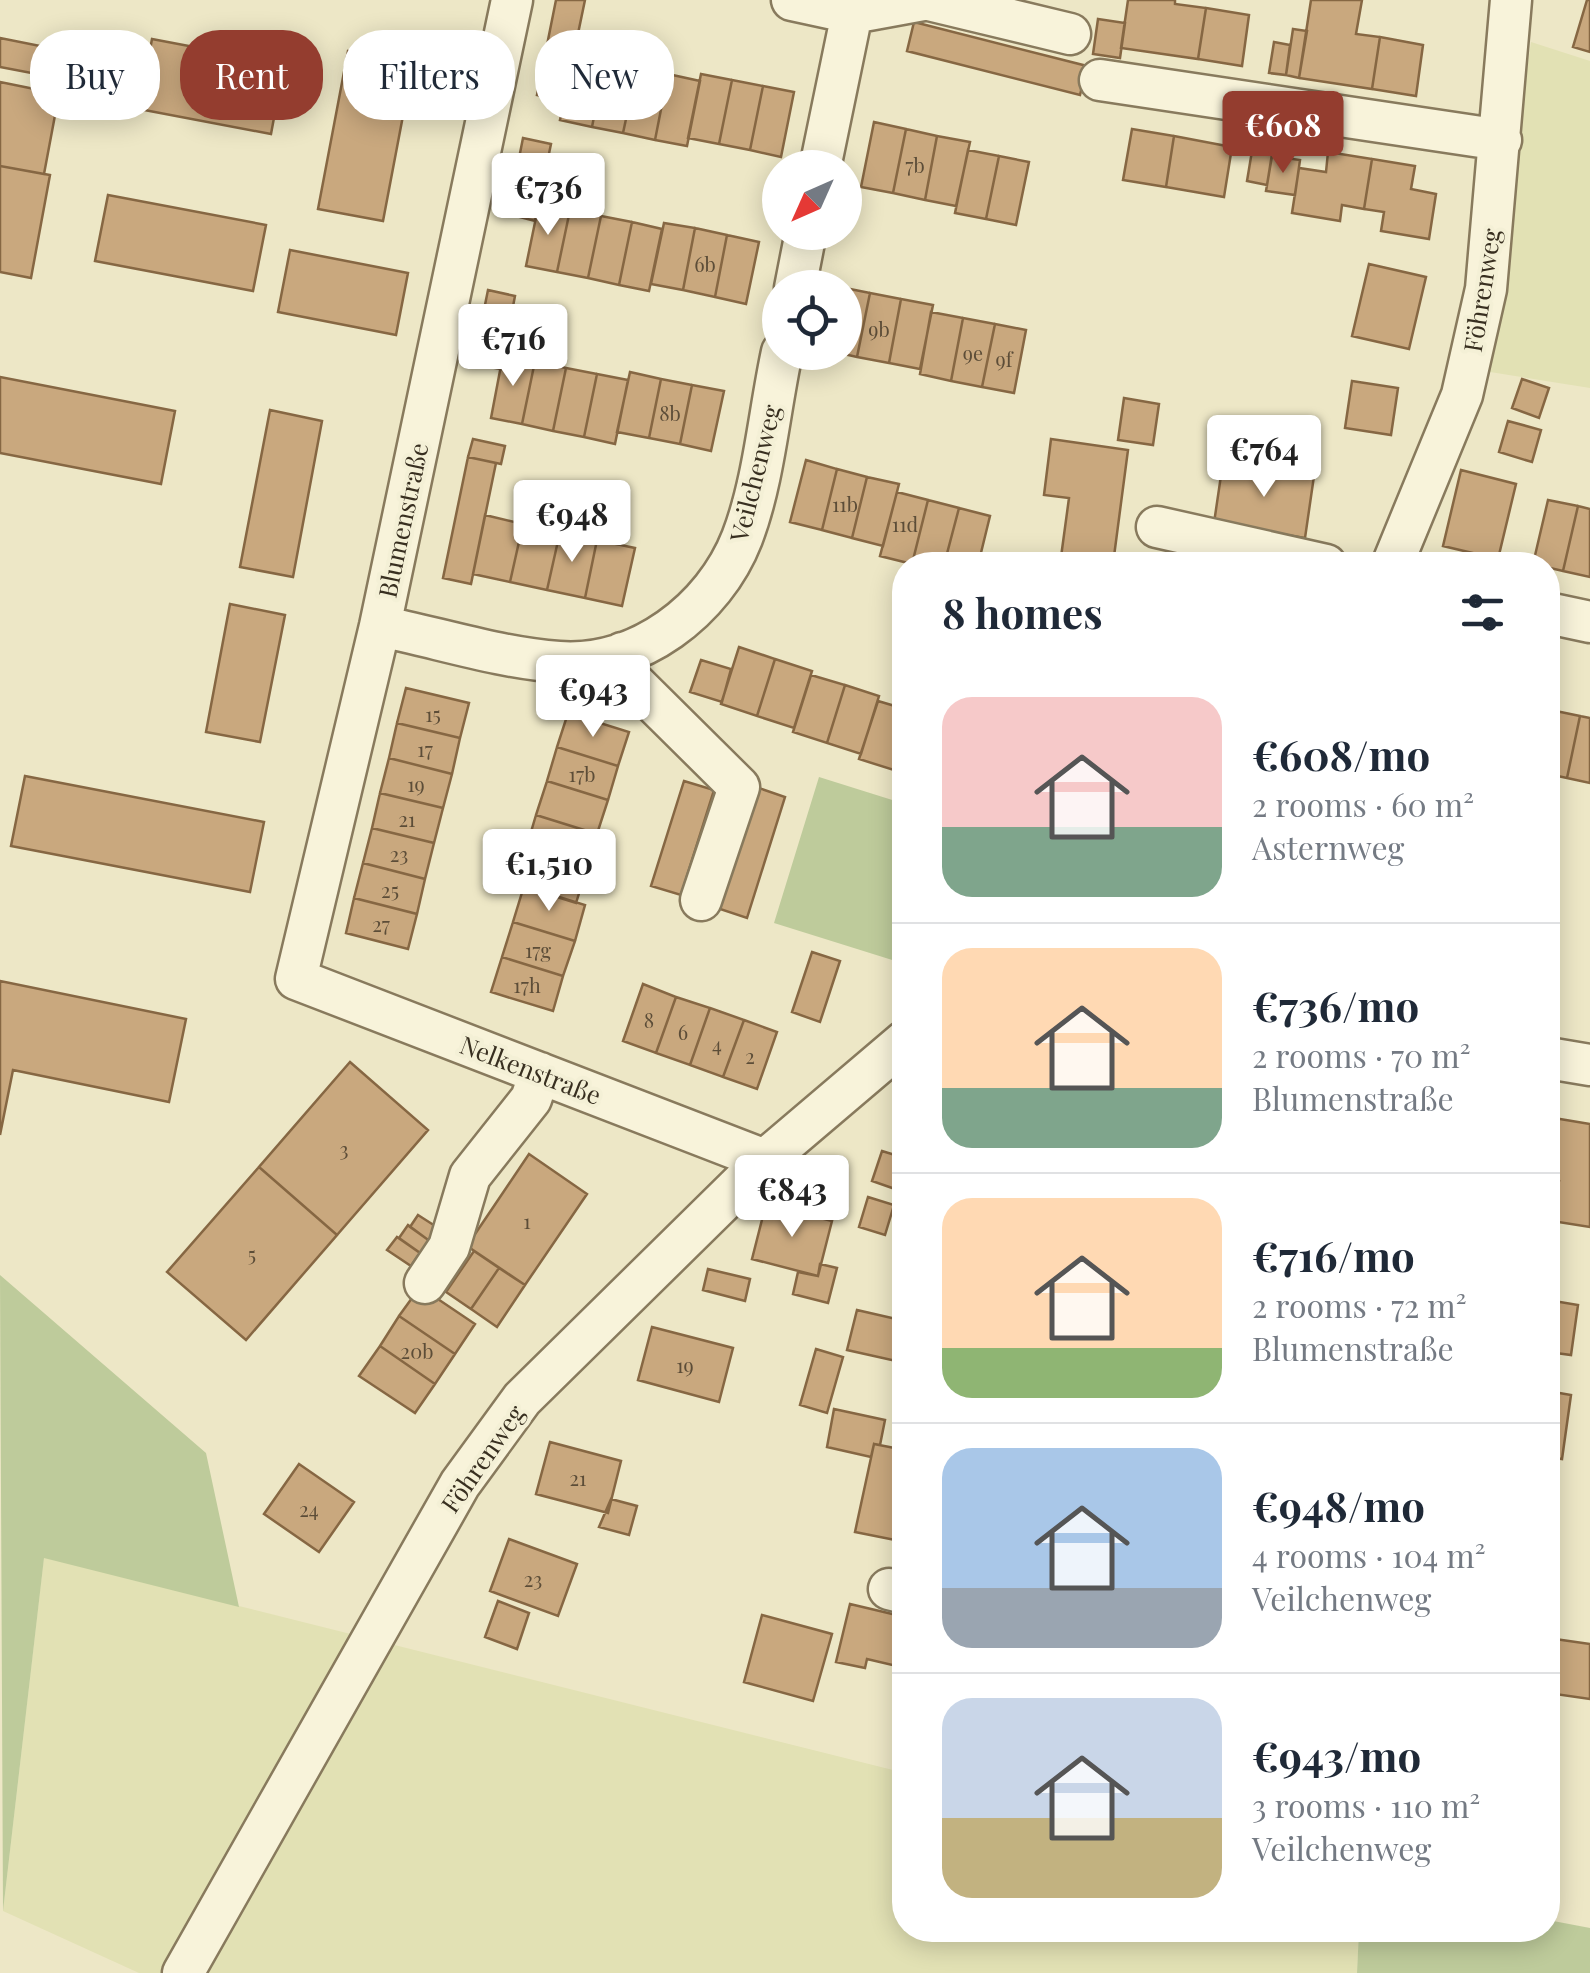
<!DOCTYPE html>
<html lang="en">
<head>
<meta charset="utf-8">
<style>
	body { margin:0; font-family:"Playfair Display",serif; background:#f6f6f7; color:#1f2937; height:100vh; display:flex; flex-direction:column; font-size:38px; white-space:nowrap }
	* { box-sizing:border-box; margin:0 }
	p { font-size:32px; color:#747a83 }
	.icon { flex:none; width:55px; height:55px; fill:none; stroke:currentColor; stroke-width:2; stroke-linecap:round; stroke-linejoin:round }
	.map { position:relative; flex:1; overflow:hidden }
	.panel { position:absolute; left:892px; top:552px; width:668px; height:1390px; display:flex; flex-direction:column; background:#fff; border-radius:40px; box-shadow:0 5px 25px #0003 }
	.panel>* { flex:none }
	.hud { position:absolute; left:30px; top:30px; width:712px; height:90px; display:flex; gap:20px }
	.needle { width:65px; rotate:225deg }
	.buttons { position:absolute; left:762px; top:150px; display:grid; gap:20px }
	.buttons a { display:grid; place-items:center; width:100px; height:100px; border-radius:50%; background:#fff; box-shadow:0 5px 25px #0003; font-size:50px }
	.price { position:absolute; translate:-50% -85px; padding:0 22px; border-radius:10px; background:#fff; color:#222; font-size:32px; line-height:65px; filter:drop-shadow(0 2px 5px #0008) }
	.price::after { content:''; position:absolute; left:50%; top:60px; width:30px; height:22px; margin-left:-15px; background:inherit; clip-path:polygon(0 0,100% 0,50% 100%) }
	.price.current { background:#943d2f; color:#fff }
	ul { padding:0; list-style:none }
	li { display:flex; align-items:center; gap:30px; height:250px; padding:0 50px }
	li+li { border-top:2px solid #e0e1e3 }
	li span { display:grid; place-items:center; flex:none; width:280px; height:200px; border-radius:30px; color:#555 }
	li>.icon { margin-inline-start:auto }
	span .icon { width:120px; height:120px; fill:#fffc; stroke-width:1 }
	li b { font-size:42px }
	h2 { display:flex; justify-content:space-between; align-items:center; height:120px; padding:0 50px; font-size:42px }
	.tag { padding:0 35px; border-radius:40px; background:#fff; box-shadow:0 5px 25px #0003; font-size:35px; line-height:90px }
	.tag.current { background:#943d2f; color:#fff }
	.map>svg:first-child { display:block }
	.farmland { fill:#e2e1b4 }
	.green { fill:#becb9b }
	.building { fill:#c9a87e; stroke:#866743; stroke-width:2.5 }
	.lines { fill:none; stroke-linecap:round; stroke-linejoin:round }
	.minor-casing { stroke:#887a5d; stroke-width:45 }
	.minor { stroke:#f8f3da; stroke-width:40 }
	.labels { text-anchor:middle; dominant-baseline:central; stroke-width:8; stroke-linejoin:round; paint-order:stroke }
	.number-label { font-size:20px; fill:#5c4d38 }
	.street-label { font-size:25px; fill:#382f20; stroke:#f4f0d6 }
</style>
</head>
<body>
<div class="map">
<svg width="1590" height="1973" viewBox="0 0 1590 1973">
	<rect width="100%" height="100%" fill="#ede7c6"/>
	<path class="farmland" d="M 1531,42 L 1590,61 L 1590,388 L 1484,371 Z
		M 44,1557 L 905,1773 L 905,1930 L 1359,1930 L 1357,1973 L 139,1973 L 3,1911 Z"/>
	<path class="green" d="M 819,777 L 905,804 L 905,964 L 774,923 Z
		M 0,1275 L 206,1453 L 239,1607 L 44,1558 L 3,1911 Z
		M 1548,1920 L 1590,1928 L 1590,1973 L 1357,1973 L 1359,1930 L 1548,1930 Z"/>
	<path class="building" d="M 556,0 L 585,0 L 564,101 L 537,95 Z
		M 1128,0 L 1175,0 L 1175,4 L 1206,8 L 1198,59 L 1121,48 Z
		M 1311,0 L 1362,0 L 1356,34 L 1380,37 L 1372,89 L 1299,78 Z
		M 1587,0 L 1590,0 L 1590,52 L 1573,47 Z
		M 1206,8 L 1249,15 L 1242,66 L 1198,59 Z
		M 1098,19 L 1125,23 L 1120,58 L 1093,54 Z
		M 914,22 L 1087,66 L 1080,95 L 907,51 Z
		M 1293,29 L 1307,31 L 1299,78 L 1286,75 Z
		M 1380,37 L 1423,45 L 1416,96 L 1372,89 Z
		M 0,38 L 110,60 L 105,87 L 0,67 Z
		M 152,39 L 284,64 L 271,134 L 139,109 Z
		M 1274,42 L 1290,45 L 1286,75 L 1269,73 Z
		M 348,51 L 413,63 L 383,221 L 318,209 Z
		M 574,55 L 605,61 L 592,127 L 560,120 Z
		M 605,61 L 637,68 L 623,133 L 592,127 Z
		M 637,68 L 668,74 L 655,140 L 623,133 Z
		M 668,74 L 700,81 L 687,146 L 655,140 Z
		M 701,74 L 732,80 L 719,144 L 688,138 Z
		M 732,80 L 763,86 L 750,150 L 719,144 Z
		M 0,82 L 59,94 L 44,174 L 0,166 Z
		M 763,86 L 794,92 L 781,157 L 750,150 Z
		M 874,122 L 906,129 L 893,193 L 861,187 Z
		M 906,129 L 937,136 L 925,200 L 893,193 Z
		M 1132,129 L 1174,136 L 1166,187 L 1123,180 Z
		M 937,136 L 970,142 L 956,206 L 925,200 Z
		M 1174,136 L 1232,147 L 1224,197 L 1166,187 Z
		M 523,138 L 551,144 L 535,221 L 508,214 Z
		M 1253,145 L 1273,148 L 1267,185 L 1247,181 Z
		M 968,150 L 999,156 L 986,219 L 955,213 Z
		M 1328,152 L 1372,159 L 1364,209 L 1342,205 L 1340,221 L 1292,213 L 1299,168 L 1326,172 Z
		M 999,156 L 1029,162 L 1016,225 L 986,219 Z
		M 1272,156 L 1300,160 L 1295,195 L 1266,191 Z
		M 1372,159 L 1415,166 L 1411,189 L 1436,194 L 1429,239 L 1381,231 L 1384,212 L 1364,209 Z
		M 0,166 L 50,175 L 31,278 L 0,272 Z
		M 108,195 L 266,225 L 253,291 L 95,261 Z
		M 539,203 L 570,210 L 557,272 L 526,266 Z
		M 570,210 L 601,216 L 588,278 L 557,272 Z
		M 601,216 L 632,222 L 619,285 L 588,278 Z
		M 632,222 L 662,229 L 649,291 L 619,285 Z
		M 664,223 L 695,228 L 683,290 L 651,284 Z
		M 695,228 L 727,235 L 715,297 L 683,290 Z
		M 727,235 L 759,242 L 746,304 L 715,297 Z
		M 290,250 L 408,273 L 396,335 L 278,312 Z
		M 1369,264 L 1426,277 L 1409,349 L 1352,336 Z
		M 845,288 L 870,293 L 857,357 L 835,352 L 845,352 Z
		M 488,290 L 515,296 L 501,369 L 473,364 Z
		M 870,293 L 901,299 L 889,363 L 857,357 Z
		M 901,299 L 933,305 L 920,369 L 889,363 Z
		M 931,312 L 963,318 L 951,381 L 920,374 Z
		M 963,318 L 995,324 L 982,387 L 951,381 Z
		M 995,324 L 1026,330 L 1014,393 L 982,387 Z
		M 503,355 L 535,361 L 522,424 L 491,418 Z
		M 535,361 L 566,368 L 553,431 L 522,424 Z
		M 566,368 L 597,374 L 584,437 L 553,431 Z
		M 630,372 L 661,379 L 649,438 L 617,432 Z
		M 597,374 L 628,380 L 615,444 L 584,437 Z
		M 0,377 L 175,411 L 161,484 L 0,453 Z
		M 661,379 L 692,385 L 680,444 L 649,438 Z
		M 1522,379 L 1549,388 L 1539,418 L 1512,408 Z
		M 1352,381 L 1398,388 L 1391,435 L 1345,428 Z
		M 692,385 L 724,391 L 711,451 L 680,444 Z
		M 1124,398 L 1159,404 L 1153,445 L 1118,440 Z
		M 270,410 L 322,421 L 293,577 L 240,567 Z
		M 1508,421 L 1541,430 L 1532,462 L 1499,452 Z
		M 473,439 L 505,446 L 501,464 L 468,457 Z
		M 1051,439 L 1128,450 L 1113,564 L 1061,557 L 1069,498 L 1044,495 Z
		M 468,457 L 496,463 L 471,584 L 443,578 Z
		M 806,460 L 837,469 L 822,530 L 790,522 Z
		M 1223,462 L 1314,476 L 1305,538 L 1214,523 Z
		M 837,469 L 867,477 L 852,538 L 822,530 Z
		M 1461,470 L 1516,484 L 1498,559 L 1443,546 Z
		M 867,477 L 899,484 L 883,546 L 852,538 Z
		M 897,492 L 928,500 L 912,564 L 880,556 Z
		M 928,500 L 959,508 L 944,565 L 912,564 Z
		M 1548,500 L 1578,506 L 1563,571 L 1533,564 Z
		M 1578,506 L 1590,509 L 1590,577 L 1563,571 Z
		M 959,508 L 990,516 L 978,565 L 944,565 Z
		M 485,515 L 523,524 L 510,582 L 473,574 Z
		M 523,524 L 560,532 L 547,590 L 510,582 Z
		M 560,532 L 597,540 L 585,598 L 547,590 Z
		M 597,540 L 635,548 L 622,606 L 585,598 Z
		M 230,604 L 285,615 L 260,742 L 206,732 Z
		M 739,647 L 775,659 L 757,716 L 721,704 Z
		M 775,659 L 812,671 L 794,728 L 757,716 Z
		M 701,660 L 731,669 L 722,702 L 690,692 Z
		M 811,675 L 845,685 L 827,743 L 793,732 Z
		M 845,685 L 879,696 L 861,754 L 827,743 Z
		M 406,688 L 469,703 L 460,738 L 397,723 Z
		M 878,701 L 905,709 L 905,745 L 897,771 L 859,759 Z
		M 1551,710 L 1580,716 L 1567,778 L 1548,774 Z
		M 568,713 L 629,732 L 618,766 L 557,747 Z
		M 1580,716 L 1590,718 L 1590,783 L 1567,778 Z
		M 397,723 L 460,738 L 452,774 L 389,758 Z
		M 557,747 L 618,766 L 608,800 L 547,781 Z
		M 389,758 L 452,774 L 443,808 L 380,793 Z
		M 25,776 L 264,822 L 250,892 L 11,846 Z
		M 547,781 L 608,800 L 597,834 L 536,815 Z
		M 684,781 L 714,790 L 681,895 L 651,886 Z
		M 756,787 L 785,797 L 747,918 L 717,908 Z
		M 380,793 L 443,808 L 434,843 L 372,828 Z
		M 536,815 L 597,834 L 587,868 L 526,849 Z
		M 372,828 L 434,843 L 425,879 L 363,863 Z
		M 526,849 L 587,868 L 576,903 L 515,884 Z
		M 363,863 L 425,879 L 417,914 L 354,898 Z
		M 524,886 L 585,905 L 575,941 L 513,922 Z
		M 354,898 L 417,914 L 408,949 L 346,933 Z
		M 513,922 L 575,941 L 563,976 L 502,957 Z
		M 812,952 L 840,961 L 820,1022 L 792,1012 Z
		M 502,957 L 563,976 L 553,1011 L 491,992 Z
		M 0,981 L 186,1019 L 169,1102 L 13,1070 L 0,1135 Z
		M 643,984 L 676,997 L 656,1053 L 623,1041 Z
		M 676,997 L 710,1008 L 690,1065 L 656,1053 Z
		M 710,1008 L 744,1020 L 723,1077 L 690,1065 Z
		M 744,1020 L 777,1032 L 757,1089 L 723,1077 Z
		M 350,1062 L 428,1130 L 337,1235 L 259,1167 Z
		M 1548,1117 L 1590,1124 L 1590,1227 L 1552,1221 L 1559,1181 L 1548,1179 Z
		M 882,1151 L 905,1158 L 898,1190 L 872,1181 Z
		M 529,1154 L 587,1194 L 525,1285 L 467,1246 Z
		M 259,1167 L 337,1235 L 246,1340 L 167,1272 Z
		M 868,1197 L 894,1205 L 885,1235 L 859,1227 Z
		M 766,1204 L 832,1221 L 818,1276 L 752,1259 Z
		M 418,1215 L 443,1231 L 434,1244 L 410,1227 Z
		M 408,1225 L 431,1242 L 423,1255 L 399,1238 Z
		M 397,1237 L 420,1253 L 411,1266 L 387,1250 Z
		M 474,1251 L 499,1268 L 471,1309 L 446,1292 Z
		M 820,1264 L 837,1268 L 828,1303 L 793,1294 L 798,1272 L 818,1276 Z
		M 499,1268 L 525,1285 L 497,1327 L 471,1309 Z
		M 708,1269 L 750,1279 L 745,1301 L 703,1290 Z
		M 420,1287 L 475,1324 L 455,1354 L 399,1316 Z
		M 1548,1300 L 1578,1305 L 1571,1355 L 1548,1352 Z
		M 857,1310 L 905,1321 L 905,1363 L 847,1350 Z
		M 399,1316 L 455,1354 L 435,1384 L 380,1346 Z
		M 652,1327 L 733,1348 L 719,1402 L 638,1380 Z
		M 380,1346 L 435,1384 L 415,1413 L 359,1376 Z
		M 816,1349 L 843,1357 L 827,1413 L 800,1405 Z
		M 1548,1391 L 1571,1395 L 1562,1459 L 1548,1457 Z
		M 834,1409 L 885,1420 L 880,1445 L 874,1444 L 871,1457 L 827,1447 Z
		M 550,1442 L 621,1461 L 608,1513 L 536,1494 Z
		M 874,1444 L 905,1450 L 905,1542 L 855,1532 Z
		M 299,1464 L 354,1502 L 319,1552 L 264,1514 Z
		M 611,1499 L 637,1506 L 629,1535 L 599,1527 Z
		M 509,1539 L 577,1564 L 558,1616 L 490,1591 Z
		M 498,1601 L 529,1613 L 517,1649 L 485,1637 Z
		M 850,1604 L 905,1617 L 905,1668 L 867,1659 L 865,1668 L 836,1662 Z
		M 762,1615 L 832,1634 L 813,1701 L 744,1682 Z
		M 1548,1638 L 1590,1644 L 1590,1699 L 1548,1693 Z"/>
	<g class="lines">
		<defs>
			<path id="minor" d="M 512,0 L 380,626 L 296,979 L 765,1160
				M 792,0 L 852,13 L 820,168
				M 929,0 L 1070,34
				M 852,13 L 923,0
				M 1100,80 L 1501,140
				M 795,288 L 806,232
				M 1157,527 L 1326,565
				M 1392,565 L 1462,395 L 1486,289 L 1511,0
				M 1548,613 L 1590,622
				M 380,626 C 439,638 500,658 559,662 C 638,668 714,610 742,538 C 764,481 769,412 782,352
				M 622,653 L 630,679 L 739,787 L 701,900
				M 1548,1058 L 1590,1065
				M 425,1283 L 449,1247 L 470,1176 L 531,1099 L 540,1073
				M 889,1589 L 905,1593
				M 183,1973 L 460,1484 L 522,1399 L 765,1160 L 905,1041"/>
		</defs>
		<use href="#minor" class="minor-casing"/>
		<use href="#minor" class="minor"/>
	</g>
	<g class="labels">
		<g class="number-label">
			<text x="915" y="164">7b</text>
			<text x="705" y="263">6b</text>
			<text x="879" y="328">9b</text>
			<text x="973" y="352">9e</text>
			<text x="1004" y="358">9f</text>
			<text x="670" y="412">8b</text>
			<text x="845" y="503">11b</text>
			<text x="905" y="523">11d</text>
			<text x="433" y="713">15</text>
			<text x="425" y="748">17</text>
			<text x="582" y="773">17b</text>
			<text x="416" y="783">19</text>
			<text x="407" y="818">21</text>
			<text x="399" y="853">23</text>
			<text x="390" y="889">25</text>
			<text x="381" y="923">27</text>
			<text x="538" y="949">17g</text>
			<text x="527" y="984">17h</text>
			<text x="649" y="1019">8</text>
			<text x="683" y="1031">6</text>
			<text x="717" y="1043">4</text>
			<text x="750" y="1055">2</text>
			<text x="344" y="1148">3</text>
			<text x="527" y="1220">1</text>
			<text x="252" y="1253">5</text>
			<text x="417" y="1350">20b</text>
			<text x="685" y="1364">19</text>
			<text x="578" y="1477">21</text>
			<text x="309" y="1508">24</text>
			<text x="533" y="1578">23</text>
		</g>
		<g class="street-label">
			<text transform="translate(1481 290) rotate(-81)">Föhrenweg</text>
			<text transform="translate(754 473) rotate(-76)">Veilchenweg</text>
			<text transform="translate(402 520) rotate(-78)">Blumenstraße</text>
			<text transform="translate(531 1069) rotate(21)">Nelkenstraße</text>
			<text transform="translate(482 1458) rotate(-55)">Föhrenweg</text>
		</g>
	</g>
</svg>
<div class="buttons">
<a><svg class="needle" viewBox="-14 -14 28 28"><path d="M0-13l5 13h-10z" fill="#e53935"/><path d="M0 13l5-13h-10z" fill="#747a83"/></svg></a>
<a><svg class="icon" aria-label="locate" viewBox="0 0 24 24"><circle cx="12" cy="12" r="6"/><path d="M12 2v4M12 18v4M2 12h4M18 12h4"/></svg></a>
</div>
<b class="price current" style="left:1283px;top:176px">€608</b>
<b class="price" style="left:548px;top:238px">€736</b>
<b class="price" style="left:513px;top:389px">€716</b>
<b class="price" style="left:1264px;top:500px">€764</b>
<b class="price" style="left:572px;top:565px">€948</b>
<b class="price" style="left:593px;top:740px">€943</b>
<b class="price" style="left:549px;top:914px">€1,510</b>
<b class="price" style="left:792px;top:1240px">€843</b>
<div class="hud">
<a class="tag">Buy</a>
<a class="tag current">Rent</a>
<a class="tag">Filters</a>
<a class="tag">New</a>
</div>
<section class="panel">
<h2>8 homes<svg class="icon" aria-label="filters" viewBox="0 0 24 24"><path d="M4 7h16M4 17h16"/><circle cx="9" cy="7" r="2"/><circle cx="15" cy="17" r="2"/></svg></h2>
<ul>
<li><span style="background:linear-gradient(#f6c9c9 65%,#7fa58c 0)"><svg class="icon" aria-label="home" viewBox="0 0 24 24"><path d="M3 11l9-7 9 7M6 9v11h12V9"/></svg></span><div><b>€608/mo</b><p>2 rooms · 60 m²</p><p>Asternweg</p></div></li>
<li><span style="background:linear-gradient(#ffd9b3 70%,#7fa58c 0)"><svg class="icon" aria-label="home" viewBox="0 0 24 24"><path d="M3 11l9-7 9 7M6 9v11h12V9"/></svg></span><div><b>€736/mo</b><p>2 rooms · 70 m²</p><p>Blumenstraße</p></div></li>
<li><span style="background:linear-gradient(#ffd9b3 75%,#8fb573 0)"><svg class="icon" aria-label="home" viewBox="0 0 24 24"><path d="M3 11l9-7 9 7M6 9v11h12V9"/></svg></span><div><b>€716/mo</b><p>2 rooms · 72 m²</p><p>Blumenstraße</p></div></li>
<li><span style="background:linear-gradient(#a9c7e8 70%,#9aa5b1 0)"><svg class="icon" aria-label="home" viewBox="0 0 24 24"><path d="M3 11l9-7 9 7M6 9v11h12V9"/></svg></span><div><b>€948/mo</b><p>4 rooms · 104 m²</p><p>Veilchenweg</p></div></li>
<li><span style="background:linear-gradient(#c9d6e8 60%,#c2b280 0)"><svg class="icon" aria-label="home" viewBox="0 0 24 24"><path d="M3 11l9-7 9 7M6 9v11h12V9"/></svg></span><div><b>€943/mo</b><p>3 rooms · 110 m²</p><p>Veilchenweg</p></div></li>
</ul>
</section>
</div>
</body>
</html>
